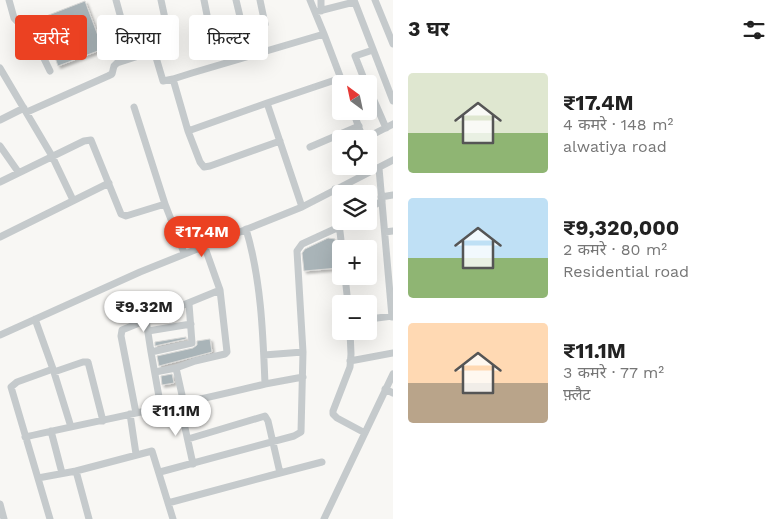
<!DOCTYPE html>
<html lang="hi">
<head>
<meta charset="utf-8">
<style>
	body { margin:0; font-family:"Work Sans","Noto Sans Devanagari",sans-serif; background:#f6f6f6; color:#222; height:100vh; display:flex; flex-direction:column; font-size:19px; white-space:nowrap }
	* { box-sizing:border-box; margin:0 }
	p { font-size:16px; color:#767676 }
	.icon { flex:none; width:28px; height:28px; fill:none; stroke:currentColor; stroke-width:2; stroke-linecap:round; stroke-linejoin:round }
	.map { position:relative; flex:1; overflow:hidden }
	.panel { display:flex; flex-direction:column; background:#fff; width:390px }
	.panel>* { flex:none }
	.guide { position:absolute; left:15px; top:15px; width:302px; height:45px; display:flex; gap:10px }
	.needle { width:32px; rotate:327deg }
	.tools { position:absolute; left:332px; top:75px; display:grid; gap:10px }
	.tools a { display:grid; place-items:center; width:45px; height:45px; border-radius:5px; background:#fff; box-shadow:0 5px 20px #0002; font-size:25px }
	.price { position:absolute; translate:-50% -42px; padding:0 11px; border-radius:18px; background:#fff; color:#222; font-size:16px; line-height:32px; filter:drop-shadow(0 1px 2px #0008) }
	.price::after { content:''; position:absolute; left:50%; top:30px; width:15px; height:11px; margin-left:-8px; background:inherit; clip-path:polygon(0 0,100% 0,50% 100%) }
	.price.on { background:#eb4122; color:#fff }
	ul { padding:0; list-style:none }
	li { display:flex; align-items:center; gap:15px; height:125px; padding:0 15px }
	li span { display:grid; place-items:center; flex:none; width:140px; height:100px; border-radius:5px; color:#555 }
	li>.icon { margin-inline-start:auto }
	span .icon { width:60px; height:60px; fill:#fffc; stroke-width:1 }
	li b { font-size:21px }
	h2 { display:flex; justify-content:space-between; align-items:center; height:60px; padding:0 15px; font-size:21px }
	.tag { padding:0 18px; border-radius:5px; background:#fff; box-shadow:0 5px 20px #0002; font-size:18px; line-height:45px }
	.tag.on { background:#eb4122; color:#fff }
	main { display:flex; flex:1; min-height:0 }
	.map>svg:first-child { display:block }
	.building { fill:#a9b4b8; stroke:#d9d9d7; filter:url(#shadow) }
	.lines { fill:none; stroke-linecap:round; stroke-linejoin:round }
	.minor { stroke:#c5cacc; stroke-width:7 }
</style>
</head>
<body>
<main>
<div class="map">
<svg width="393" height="519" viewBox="0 0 393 519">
	<defs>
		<filter id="shadow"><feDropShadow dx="2.5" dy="2.5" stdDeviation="1" flood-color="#0004"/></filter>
	</defs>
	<rect width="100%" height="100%" fill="#f8f7f4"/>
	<path class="building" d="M 85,1 L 103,49 L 58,66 L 41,18 Z
		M 328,238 L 335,239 L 338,268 L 304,271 L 302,253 L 305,249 Z
		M 186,337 L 186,339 L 155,346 L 155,342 Z
		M 210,339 L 212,352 L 159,366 L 157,356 L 193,348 L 197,345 L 197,341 Z
		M 172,374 L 174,383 L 162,385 L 161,376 Z"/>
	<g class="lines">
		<path class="minor" d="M 9,0 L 14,18 L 35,40 L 50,71
			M 116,0 L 127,40
			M 161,0 L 169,37
			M 204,0 L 211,35
			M 236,0 L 242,25
			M 260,0 L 265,24
			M 310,0 L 324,34
			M 354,0 L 393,101
			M 375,0 L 393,44
			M 321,11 L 321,0
			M 315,12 L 354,2
			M 0,68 L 52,156 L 73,200
			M 366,84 L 355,56 L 373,50
			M 369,89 L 386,128
			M 267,103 L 341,78
			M 134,107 L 165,204
			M 353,111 L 363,139
			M 27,112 L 108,76 L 112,74 L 114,66 L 117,63 L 151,52 L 155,54 L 163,81 L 173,79
			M 0,120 L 24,108
			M 188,131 L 173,79 L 192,73 L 324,34 L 343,84
			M 364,139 L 393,124
			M 280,141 L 210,166 L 204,167 L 200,162 L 188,131 L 267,103 L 302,207
			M 0,146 L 19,173
			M 310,147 L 359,126
			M 369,154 L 375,170
			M 379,168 L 392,317
			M 0,182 L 84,141 L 91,140 L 121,214 L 126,216 L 165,204 L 184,253
			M 335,189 L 342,249
			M 381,197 L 393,195
			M 369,208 L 382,201
			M 385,232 L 393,231
			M 0,237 L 109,183
			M 345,276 L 348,304
			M 35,319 L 53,369 L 71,427
			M 369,319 L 393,316
			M 146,320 L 151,352
			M 148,331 L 191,324
			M 350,331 L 351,354 L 350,367 L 333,411 L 333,414 L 337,418 L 365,433
			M 0,335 L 140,272 L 302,207 L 393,160
			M 264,355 L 303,352
			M 350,361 L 393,353
			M 176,368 L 184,404
			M 54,372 L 83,362 L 88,362 L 103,421
			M 155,372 L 176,368 L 195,361 L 225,354 L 227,352 L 220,290 L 204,245
			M 265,384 L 303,377
			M 385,389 L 393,393
			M 180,405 L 193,464
			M 161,408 L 151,352 L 192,343 L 189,304
			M 136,413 L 121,336 L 122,330 L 220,290
			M 130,414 L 136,454
			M 51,431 L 62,473
			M 25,437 C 105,419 185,404 265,384 C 263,333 261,279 246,229
			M 76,471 L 89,519
			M 160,472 L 294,436 L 301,432 L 303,352 L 297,251 L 302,244 L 339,227
			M 280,473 L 322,462
			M 38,478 L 76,471 L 152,451 L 173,519
			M 168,503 L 280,473 L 268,421 L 265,416 L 188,439
			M 0,504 L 4,519
			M 50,519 L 11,387 L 17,382 L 53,369
			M 324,519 L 393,374"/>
	</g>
</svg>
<div class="tools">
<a><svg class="needle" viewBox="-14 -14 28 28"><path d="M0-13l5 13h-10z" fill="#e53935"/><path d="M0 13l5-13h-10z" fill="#767676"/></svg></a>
<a><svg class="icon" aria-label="locate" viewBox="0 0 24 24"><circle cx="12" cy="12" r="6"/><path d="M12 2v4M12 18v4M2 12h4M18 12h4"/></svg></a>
<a><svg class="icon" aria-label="layers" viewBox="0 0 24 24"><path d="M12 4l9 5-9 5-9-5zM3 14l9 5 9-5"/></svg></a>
<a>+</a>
<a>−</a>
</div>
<b class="price on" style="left:202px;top:258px">₹17.4M</b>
<b class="price" style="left:144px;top:333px">₹9.32M</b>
<b class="price" style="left:176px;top:437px">₹11.1M</b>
<div class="guide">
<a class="tag on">खरीदें</a>
<a class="tag">किराया</a>
<a class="tag">फ़िल्टर</a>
</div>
</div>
<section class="panel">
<h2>3 घर<svg class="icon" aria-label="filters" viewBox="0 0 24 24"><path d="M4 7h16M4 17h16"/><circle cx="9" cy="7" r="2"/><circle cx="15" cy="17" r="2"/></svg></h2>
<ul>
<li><span style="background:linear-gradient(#dfe7d0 60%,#8fb573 0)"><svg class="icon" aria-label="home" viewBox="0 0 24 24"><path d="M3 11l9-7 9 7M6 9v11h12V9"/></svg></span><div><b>₹17.4M</b><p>4 कमरे · 148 m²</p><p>alwatiya road</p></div></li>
<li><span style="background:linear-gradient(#bfe0f5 60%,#8fb573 0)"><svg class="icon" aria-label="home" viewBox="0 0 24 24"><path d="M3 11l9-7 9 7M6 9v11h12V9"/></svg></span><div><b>₹9,320,000</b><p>2 कमरे · 80 m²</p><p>Residential road</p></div></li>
<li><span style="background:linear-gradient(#ffd9b3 60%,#b9a48a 0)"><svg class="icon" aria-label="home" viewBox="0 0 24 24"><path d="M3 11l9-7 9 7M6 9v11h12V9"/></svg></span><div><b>₹11.1M</b><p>3 कमरे · 77 m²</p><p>फ़्लैट</p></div></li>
</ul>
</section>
</main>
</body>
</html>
